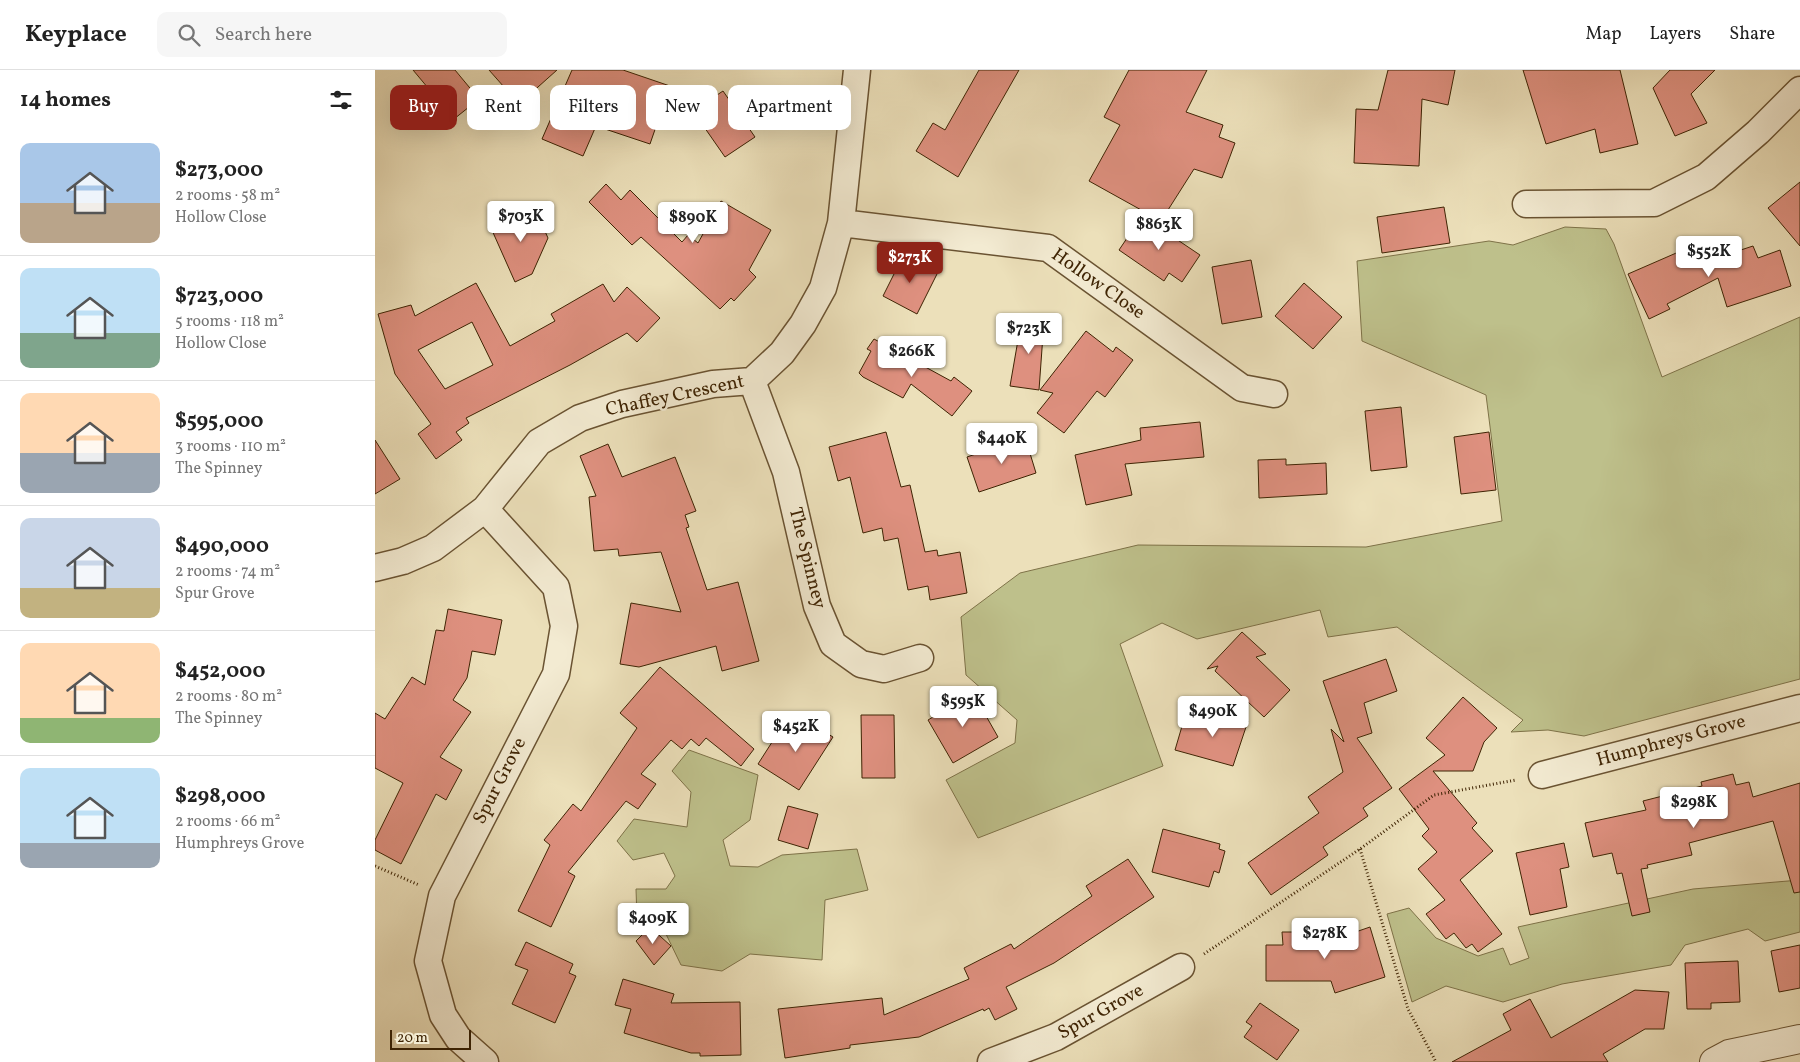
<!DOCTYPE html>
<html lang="en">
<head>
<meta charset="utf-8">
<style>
	body { margin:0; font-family:Vollkorn,serif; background:#f6f6f6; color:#222; height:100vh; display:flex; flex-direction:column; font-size:19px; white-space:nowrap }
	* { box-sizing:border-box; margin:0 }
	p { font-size:16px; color:#767676 }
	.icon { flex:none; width:28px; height:28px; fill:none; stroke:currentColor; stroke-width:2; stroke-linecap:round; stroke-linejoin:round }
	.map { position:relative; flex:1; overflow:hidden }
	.side { display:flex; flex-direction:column; background:#fff; width:375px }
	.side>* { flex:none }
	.top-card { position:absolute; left:15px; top:15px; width:475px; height:45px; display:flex; gap:10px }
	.scale { position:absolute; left:15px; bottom:12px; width:81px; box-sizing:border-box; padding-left:5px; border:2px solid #3f2404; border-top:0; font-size:14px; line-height:18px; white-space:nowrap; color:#3f2404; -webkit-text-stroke:4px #f3ebd2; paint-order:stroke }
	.price { position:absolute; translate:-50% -42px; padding:0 11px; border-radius:5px; background:#fff; color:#222; font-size:16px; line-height:32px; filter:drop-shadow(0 1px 2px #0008) }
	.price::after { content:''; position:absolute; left:50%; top:30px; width:15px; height:11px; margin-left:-8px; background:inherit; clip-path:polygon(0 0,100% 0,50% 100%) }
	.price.active { background:#8f2418; color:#fff }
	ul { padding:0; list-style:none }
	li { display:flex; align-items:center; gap:15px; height:125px; padding:0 20px }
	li+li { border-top:1px solid #e0e0e0 }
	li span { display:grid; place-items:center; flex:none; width:140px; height:100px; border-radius:10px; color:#555 }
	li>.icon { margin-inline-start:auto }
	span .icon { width:60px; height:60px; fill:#fffc; stroke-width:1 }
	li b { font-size:21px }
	h2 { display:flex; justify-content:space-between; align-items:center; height:60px; padding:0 20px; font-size:21px }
	.chip { padding:0 18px; border-radius:10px; background:#fff; box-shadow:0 5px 20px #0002; font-size:18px; line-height:45px }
	.chip.active { background:#8f2418; color:#fff }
	header { display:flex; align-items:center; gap:30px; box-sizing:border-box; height:70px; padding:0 25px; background:#fff; border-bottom:1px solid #e0e0e0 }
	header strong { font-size:24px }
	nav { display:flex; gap:28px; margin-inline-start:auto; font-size:18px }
	.search { width:350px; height:45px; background:#f6f6f6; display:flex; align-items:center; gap:12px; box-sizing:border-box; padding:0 18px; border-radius:10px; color:#767676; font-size:19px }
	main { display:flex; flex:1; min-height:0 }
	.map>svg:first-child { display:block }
	.green { fill:#bec08b; stroke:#7e7248 }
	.building { fill:#de907f; stroke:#3f2404; fill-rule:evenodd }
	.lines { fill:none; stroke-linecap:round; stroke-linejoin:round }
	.minor-casing { stroke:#6a5332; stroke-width:29 }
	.tertiary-casing { stroke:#6a5332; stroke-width:30 }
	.path { stroke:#3f2404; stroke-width:3; stroke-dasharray:1 2.5; stroke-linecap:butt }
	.minor { stroke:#f3ebd2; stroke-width:26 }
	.tertiary { stroke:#f3ebd2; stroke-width:28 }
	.labels { text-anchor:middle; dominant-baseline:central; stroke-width:5; stroke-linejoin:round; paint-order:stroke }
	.street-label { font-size:19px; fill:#3f2404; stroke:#f3ebd2 }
</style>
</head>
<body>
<header>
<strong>Keyplace</strong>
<div class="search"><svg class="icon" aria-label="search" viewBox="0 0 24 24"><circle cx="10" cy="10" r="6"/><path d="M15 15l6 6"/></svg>Search here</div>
<nav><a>Map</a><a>Layers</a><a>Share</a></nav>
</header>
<main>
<section class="side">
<h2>14 homes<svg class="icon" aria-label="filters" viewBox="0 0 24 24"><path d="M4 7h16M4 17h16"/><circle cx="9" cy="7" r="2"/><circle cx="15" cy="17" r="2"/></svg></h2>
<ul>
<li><span style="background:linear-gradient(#a9c7e8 60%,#b9a48a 0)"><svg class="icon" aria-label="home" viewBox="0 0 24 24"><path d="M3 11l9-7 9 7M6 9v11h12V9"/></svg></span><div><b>$273,000</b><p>2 rooms · 58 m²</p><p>Hollow Close</p></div></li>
<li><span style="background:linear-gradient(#bfe0f5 65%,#7fa58c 0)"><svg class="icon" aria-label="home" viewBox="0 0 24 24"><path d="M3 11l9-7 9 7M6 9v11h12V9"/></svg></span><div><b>$723,000</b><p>5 rooms · 118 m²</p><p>Hollow Close</p></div></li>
<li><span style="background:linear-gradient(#ffd9b3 60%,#9aa5b1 0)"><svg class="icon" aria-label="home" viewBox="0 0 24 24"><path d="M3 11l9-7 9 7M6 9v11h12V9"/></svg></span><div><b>$595,000</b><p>3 rooms · 110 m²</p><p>The Spinney</p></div></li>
<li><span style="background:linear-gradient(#c9d6e8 70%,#c2b280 0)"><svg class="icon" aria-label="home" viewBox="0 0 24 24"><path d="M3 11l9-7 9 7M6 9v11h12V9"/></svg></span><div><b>$490,000</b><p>2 rooms · 74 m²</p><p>Spur Grove</p></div></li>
<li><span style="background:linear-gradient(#ffd9b3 75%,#8fb573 0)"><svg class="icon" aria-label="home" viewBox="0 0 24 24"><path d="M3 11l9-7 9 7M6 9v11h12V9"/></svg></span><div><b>$452,000</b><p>2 rooms · 80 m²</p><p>The Spinney</p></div></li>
<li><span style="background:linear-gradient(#bfe0f5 75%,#9aa5b1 0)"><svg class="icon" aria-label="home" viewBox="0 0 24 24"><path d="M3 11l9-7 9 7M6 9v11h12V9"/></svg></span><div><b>$298,000</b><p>2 rooms · 66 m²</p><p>Humphreys Grove</p></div></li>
</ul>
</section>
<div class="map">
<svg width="1425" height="992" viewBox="0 0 1425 992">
	<rect width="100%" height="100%" fill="#ece0ba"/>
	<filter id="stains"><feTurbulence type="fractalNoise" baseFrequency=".004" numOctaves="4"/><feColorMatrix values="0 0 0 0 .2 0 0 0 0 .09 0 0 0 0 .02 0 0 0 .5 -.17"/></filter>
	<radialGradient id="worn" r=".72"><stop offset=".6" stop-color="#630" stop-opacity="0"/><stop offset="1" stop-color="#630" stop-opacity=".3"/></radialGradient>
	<path class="green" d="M 1190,157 L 1231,159 L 1239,174 L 1287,307 L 1425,247 L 1425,609 L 1209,666 L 1173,660 L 1136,662 L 1148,650 L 1022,557 L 953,567 L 945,540 L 822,569 L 787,553 L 745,574 L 788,696 L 603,768 L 571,710 L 640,673 L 642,650 L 591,605 L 586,547 L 645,503 L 763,475 L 991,477 L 1127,451 L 1111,325 L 987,271 L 982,191 L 1114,171 L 1138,175 Z
		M 314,680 L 383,705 L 375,750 L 348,770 L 355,796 L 383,797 L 407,785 L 482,779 L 493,820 L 450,830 L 447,890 L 375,884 L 347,901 L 306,895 L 290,862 L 262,849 L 261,819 L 291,819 L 300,806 L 289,783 L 258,790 L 242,771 L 259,749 L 312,757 L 316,722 L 297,701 Z
		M 1425,810 L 1425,862 L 1390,871 L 1373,859 L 1310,875 L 1296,895 L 1187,914 L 1128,932 L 1071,916 L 1037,932 L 1012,844 L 1034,838 L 1061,868 L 1103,886 L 1128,878 L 1135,895 L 1154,888 L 1143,857 L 1318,819 Z"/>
	<path class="building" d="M 38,0 L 80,0 L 104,29 L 79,49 Z
		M 114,0 L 182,0 L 144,34 Z
		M 197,0 L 248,0 L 295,16 L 275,74 L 221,56 L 208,86 L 167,69 Z
		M 604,0 L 644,0 L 583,107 L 541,81 L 558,53 L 570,60 Z
		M 754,0 L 832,0 L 811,42 L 848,55 L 844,67 L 860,73 L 847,108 L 819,99 L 786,151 L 714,111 L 745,55 L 729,47 Z
		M 1013,0 L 1080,0 L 1073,35 L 1047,29 L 1044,96 L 979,93 L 981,39 L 1003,40 Z
		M 1148,0 L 1245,0 L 1263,74 L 1225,83 L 1220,59 L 1171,74 Z
		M 1295,0 L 1340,0 L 1316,24 L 1332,53 L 1300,66 L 1278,18 Z
		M 348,21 L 380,67 L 350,87 L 318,41 Z
		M 1425,112 L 1425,176 L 1393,138 Z
		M 231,114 L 246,130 L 255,120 L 307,172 L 313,165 L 323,173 L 346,131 L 396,160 L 374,200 L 381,207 L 359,231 L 356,228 L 345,239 L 266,167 L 257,175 L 214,132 Z
		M 1069,137 L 1075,173 L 1007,183 L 1002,147 Z
		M 160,139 L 173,168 L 157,204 L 140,212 L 116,158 Z
		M 767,146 L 825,185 L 807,212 L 794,203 L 789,211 L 744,180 Z
		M 1378,176 L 1383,188 L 1405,180 L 1416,216 L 1352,237 L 1343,208 L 1292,234 L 1295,239 L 1274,249 L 1253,204 L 1315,177 L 1323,194 Z
		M 529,184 L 563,202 L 542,244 L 508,226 Z
		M 876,190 L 887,247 L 847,254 L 837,197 Z
		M 101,213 L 135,276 L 180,251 L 176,244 L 228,214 L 239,232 L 252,217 L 285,248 L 262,272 L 252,263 L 195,295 L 91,348 L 94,353 L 81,362 L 87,370 L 61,389 L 43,364 L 56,354 L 20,304 L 3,244 L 36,235 L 40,246 ZM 97,252 L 118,295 L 70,319 L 43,280 Z
		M 929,213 L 967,247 L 938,279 L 900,246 Z
		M 647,247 L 669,251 L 664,320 L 635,316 Z
		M 711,261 L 738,282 L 741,277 L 758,290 L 730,327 L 722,321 L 689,363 L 662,343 L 678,323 L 665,320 Z
		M 499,269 L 576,311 L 579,307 L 597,321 L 577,346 L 536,314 L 528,328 L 488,307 L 484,303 L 496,281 L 492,279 Z
		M 1026,337 L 1032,397 L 996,401 L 990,341 Z
		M 825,352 L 829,387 L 750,394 L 757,425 L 711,435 L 700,385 L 766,370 L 765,358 Z
		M 511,362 L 526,417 L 535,415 L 550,482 L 562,480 L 563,486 L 585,482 L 592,523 L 555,530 L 553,516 L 533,520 L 523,468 L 509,471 L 507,458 L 488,463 L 475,407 L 463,411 L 454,377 Z
		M 1114,362 L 1121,420 L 1086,424 L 1079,367 Z
		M 650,367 L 661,403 L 604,422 L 592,387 Z
		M 0,370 L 25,409 L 0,424 Z
		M 233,374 L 247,407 L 300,387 L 321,441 L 310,445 L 314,457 L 311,458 L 332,520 L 363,512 L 384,591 L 347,601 L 341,576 L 264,597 L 245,594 L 256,533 L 306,542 L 286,482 L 244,486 L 243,479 L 219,481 L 214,427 L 221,426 L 205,386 Z
		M 911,389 L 911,395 L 951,393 L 952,424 L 884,428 L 883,390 Z
		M 73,539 L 127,550 L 120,585 L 97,581 L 92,608 L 78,630 L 96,642 L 65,687 L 87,700 L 71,730 L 61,724 L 26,794 L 0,780 L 0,770 L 28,713 L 0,698 L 0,643 L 10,649 L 37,607 L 50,615 L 61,560 L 69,561 Z
		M 867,562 L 891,584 L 881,587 L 915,620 L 889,647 L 840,601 L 843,596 L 832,599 Z
		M 1011,589 L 1022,621 L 989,633 L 997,663 L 982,668 L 1017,718 L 988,738 L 993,746 L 948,777 L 953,785 L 896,825 L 873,793 L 944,743 L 933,727 L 968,702 L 956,659 L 969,672 L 948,611 Z
		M 285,597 L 379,679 L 366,696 L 331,668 L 324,676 L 316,669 L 307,679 L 296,670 L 266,704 L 281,714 L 263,739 L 251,731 L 193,802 L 200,806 L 176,857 L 143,841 L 175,775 L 169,770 L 198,734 L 206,741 L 262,658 L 245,643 Z
		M 598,623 L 623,667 L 578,693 L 553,650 Z
		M 1088,627 L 1122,658 L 1109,672 L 1098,701 L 1058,701 L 1102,753 L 1097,758 L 1118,781 L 1085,810 L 1127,864 L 1103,882 L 1097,874 L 1091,878 L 1079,863 L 1071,869 L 1051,844 L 1070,830 L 1043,799 L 1062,782 L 1047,766 L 1054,759 L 1024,719 L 1070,685 L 1051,668 Z
		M 837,641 L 873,651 L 858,696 L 800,680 L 810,646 L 833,653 Z
		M 486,645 L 519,645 L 520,708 L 487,708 Z
		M 427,648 L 458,667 L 424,720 L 383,694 L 408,655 L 418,662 Z
		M 1358,704 L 1361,715 L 1374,712 L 1378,727 L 1425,713 L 1425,822 L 1419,823 L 1398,751 L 1314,773 L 1317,785 L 1272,795 L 1273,798 L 1266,799 L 1275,842 L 1257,846 L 1247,803 L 1242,804 L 1237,783 L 1218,787 L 1210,753 L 1271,740 L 1268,731 L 1327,716 L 1326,712 Z
		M 413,736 L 443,744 L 433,779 L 403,770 Z
		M 788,759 L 845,774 L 844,779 L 850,781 L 844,803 L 839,801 L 834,817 L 777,802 Z
		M 1189,773 L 1194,797 L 1185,799 L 1192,837 L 1155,845 L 1141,783 Z
		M 753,789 L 779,827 L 679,893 L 631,917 L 642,939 L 620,950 L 614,938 L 609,941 L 608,939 L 544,967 L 475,975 L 475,978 L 410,988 L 403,939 L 507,928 L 509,945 L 594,909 L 589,898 L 636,874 L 639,879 L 717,826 L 711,816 Z
		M 275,857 L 296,876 L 279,895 L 261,871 Z
		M 995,857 L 1010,907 L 960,923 L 956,911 L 891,911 L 891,875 L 908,875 L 907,862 L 937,862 L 937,877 Z
		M 151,872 L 198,894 L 194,903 L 201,906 L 180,953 L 137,934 L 153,900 L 140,895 Z
		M 1425,875 L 1425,918 L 1404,922 L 1396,881 Z
		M 1363,891 L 1365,932 L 1336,933 L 1336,939 L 1312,939 L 1310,893 Z
		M 248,909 L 299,924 L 296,933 L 365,932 L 366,985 L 325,986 L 325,983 L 316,983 L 249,963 L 256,939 L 240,935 Z
		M 1260,920 L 1294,922 L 1289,959 L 1270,959 L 1228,984 L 1233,992 L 1077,992 L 1136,960 L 1128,944 L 1155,929 L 1176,968 Z
		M 885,933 L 924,960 L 902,990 L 869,967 L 877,956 L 871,952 Z"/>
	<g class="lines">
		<defs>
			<path id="minor" d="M 1151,134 L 1279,133 L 1331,107 L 1383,62 L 1425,20
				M 466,153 L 673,178 L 867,318 L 899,324
				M 377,311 L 411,402 L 442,536 L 458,574 L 486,594 L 509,599 L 545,588
				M 0,498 L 28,491 L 58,478 L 110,439 L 164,372 L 205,348 L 247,334 L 338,314 L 377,311 L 407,283 L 428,254 L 448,218 L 466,153 L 482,0
				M 1167,705 L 1425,638
				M 110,992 L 83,968 L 68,945 L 53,891 L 67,826 L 181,604 L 189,556 L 181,517 L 110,439
				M 616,992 L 681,967 L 806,897"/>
			<path id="tertiary" d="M 1339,992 L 1354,984 L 1425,969"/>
		</defs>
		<use href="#minor" class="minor-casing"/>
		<use href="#tertiary" class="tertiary-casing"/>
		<path class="path" d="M 985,779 L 1033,939 L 1061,992
			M 0,796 L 44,815
			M 829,884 L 985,779 L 1059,725 L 1141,710"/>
		<use href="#minor" class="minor"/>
		<use href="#tertiary" class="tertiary"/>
	</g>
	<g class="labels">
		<g class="street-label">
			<text transform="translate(723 214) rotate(35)">Hollow Close</text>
			<text transform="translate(300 326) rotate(-12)">Chaffey Crescent</text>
			<text transform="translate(432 488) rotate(76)">The Spinney</text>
			<text transform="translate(1296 671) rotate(-15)">Humphreys Grove</text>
			<text transform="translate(125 711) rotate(-63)">Spur Grove</text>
			<text transform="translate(726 942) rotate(-29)">Spur Grove</text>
		</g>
	</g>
	<rect width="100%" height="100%" filter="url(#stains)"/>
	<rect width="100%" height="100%" fill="url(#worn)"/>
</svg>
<div class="scale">20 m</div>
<b class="price" style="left:146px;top:173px">$703K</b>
<b class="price" style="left:318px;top:174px">$890K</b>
<b class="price" style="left:784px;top:181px">$863K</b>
<b class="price" style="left:1334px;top:208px">$552K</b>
<b class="price active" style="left:535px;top:214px">$273K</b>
<b class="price" style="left:654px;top:285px">$723K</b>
<b class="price" style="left:537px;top:308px">$266K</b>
<b class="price" style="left:627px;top:395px">$440K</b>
<b class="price" style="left:588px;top:658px">$595K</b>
<b class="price" style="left:838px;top:668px">$490K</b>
<b class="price" style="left:421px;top:683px">$452K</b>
<b class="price" style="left:1319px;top:759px">$298K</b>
<b class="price" style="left:278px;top:875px">$409K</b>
<b class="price" style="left:950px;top:890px">$278K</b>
<div class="top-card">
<a class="chip active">Buy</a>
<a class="chip">Rent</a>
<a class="chip">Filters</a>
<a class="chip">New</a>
<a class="chip">Apartment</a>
</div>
</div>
</main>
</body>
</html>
